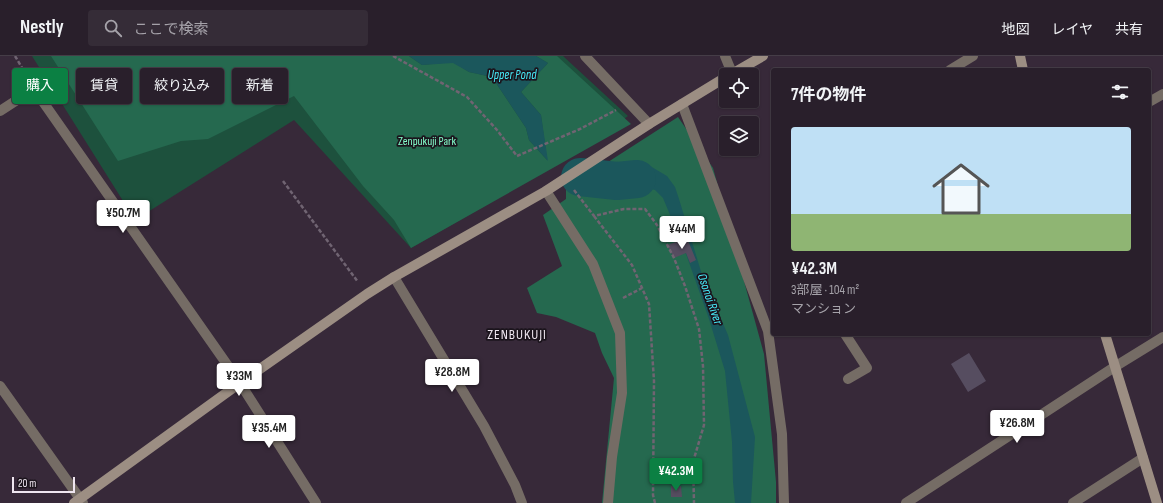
<!DOCTYPE html>
<html lang="ja">
<head>
<meta charset="utf-8">
<style>
	body { margin:0; font-family:"Sofia Sans Condensed","Noto Sans JP",sans-serif; background:#352c37; color:#f1f3f6; height:100vh; display:flex; flex-direction:column; font-size:15px; white-space:nowrap }
	* { box-sizing:border-box; margin:0 }
	p { font-size:13px; color:#a5a2a9 }
	.icon { flex:none; width:22px; height:22px; fill:none; stroke:currentColor; stroke-width:2; stroke-linecap:round; stroke-linejoin:round }
	.map { position:relative; flex:1; overflow:hidden }
	.panel { position:absolute; left:771px; top:12px; width:380px; height:268px; display:flex; flex-direction:column; background:#291f2b; border-radius:4px; box-shadow:0 1px 3px #0004,0 0 0 1px #453d47 }
	.panel>* { flex:none }
	.top-card { position:absolute; left:12px; top:12px; width:380px; height:36px; display:flex; gap:8px }
	.controls { position:absolute; left:719px; top:12px; display:grid; gap:8px }
	.controls a { display:grid; place-items:center; width:40px; height:40px; border-radius:4px; background:#291f2b; box-shadow:0 1px 3px #0004,0 0 0 1px #453d47; font-size:20px }
	.scale { position:absolute; left:12px; bottom:10px; width:63px; box-sizing:border-box; padding-left:4px; border:2px solid #efe6f0; border-top:0; font-size:11px; line-height:14px; white-space:nowrap; color:#efe6f0; -webkit-text-stroke:3px #1b141c; paint-order:stroke }
	.price { position:absolute; translate:-50% -34px; padding:0 9px; border-radius:4px; background:#fff; color:#222; font-size:13px; line-height:26px; filter:drop-shadow(0 1px 2px #0008) }
	.price::after { content:''; position:absolute; left:50%; top:24px; width:12px; height:9px; margin-left:-6px; background:inherit; clip-path:polygon(0 0,100% 0,50% 100%) }
	.price.current { background:#0b8043; color:#fff }
	ul { padding:0; list-style:none }
	li { display:grid; align-content:center; gap:8px; height:212px; padding:0 20px }
	li span { display:grid; place-items:center; height:124px; border-radius:4px; color:#555 }
	li>.icon { margin-inline-start:auto }
	span .icon { width:72px; height:72px; fill:#fffc; stroke-width:1 }
	li b { font-size:17px }
	h2 { display:flex; justify-content:space-between; align-items:center; height:48px; padding:0 20px; font-size:17px }
	.tag { padding:0 14px; border-radius:4px; background:#291f2b; box-shadow:0 1px 3px #0004,0 0 0 1px #453d47; font-size:14px; line-height:36px }
	.tag.current { background:#0b8043; color:#fff }
	header { display:flex; align-items:center; gap:24px; box-sizing:border-box; height:56px; padding:0 20px; background:#291f2b; border-bottom:1px solid #453d47 }
	header strong { font-size:19px }
	nav { display:flex; gap:22px; margin-inline-start:auto; font-size:14px }
	.search { width:280px; height:36px; background:#352c37; display:flex; align-items:center; gap:10px; box-sizing:border-box; padding:0 14px; border-radius:4px; color:#a5a2a9; font-size:15px }
	.map>svg:first-child { display:block }
	.green { fill:#1d513d }
	.forest { fill:#25694f }
	.water { fill:#1b575c }
	.lines { fill:none; stroke-linecap:round; stroke-linejoin:round }
	.river { stroke:#1b575c; stroke-width:38 }
	.building { fill:#564d60 }
	.path { stroke:#706472; stroke-width:2.5; stroke-dasharray:4 2; stroke-linecap:butt }
	.lane { stroke:#756c65; stroke-width:10 }
	.street { stroke:#756c65; stroke-width:10 }
	.secondary { stroke:#9c8e83; stroke-width:10 }
	.labels { text-anchor:middle; dominant-baseline:central; stroke-width:3.5; stroke-linejoin:round; paint-order:stroke }
	.park-label { font-size:12px; fill:#84fcca; stroke:#1b141c }
	.water-label { font-size:13px; font-style:italic; fill:#47eaf8; stroke:#1b141c }
	.quarter-label { font-size:14px; letter-spacing:1px; fill:#efe6f0; stroke:#1b141c }
</style>
</head>
<body>
<header>
<strong>Nestly</strong>
<div class="search"><svg class="icon" aria-label="search" viewBox="0 0 24 24"><circle cx="10" cy="10" r="6"/><path d="M15 15l6 6"/></svg>ここで検索</div>
<nav><a>地図</a><a>レイヤ</a><a>共有</a></nav>
</header>
<div class="map">
<svg width="1163" height="447" viewBox="0 0 1163 447">
	<rect width="100%" height="100%" fill="#372939"/>
	<path class="green" d="M 32,0 L 563,0 L 628,60 L 572,100 L 411,192 L 294,64 L 135,164 Z"/>
	<path class="forest" d="M 51,0 L 409,0 L 422,9 L 453,6 L 469,16 L 492,21 L 526,72 L 529,84 L 547,104 L 541,59 L 521,36 L 548,7 L 536,0 L 557,0 L 631,68 L 411,192 L 394,164 L 363,130 L 294,40 L 208,83 L 181,85 L 118,105 Z
		M 678,61 L 713,112 L 764,298 L 776,426 L 776,447 L 602,447 L 614,322 L 602,297 L 595,277 L 556,261 L 537,257 L 527,232 L 562,210 L 543,159 L 566,143 L 566,133 Z"/>
	<path class="water" d="M 409,0 L 536,0 L 548,7 L 521,36 L 541,59 L 548,105 L 529,84 L 526,72 L 492,21 L 469,16 L 453,7 L 422,9 Z
		M 650,110 L 667,120 L 675,131 L 679,143 L 703,222 L 728,279 L 755,381 L 751,447 L 735,447 L 733,426 L 732,386 L 725,315 L 709,263 L 685,195 L 663,142 L 655,134 L 643,131 L 625,132 L 604,131 L 582,125 L 592,112 C 608,123 611,117 628,113 C 635,111 643,111 650,110 Z"/>
	<g class="lines">
		<path class="river" d="M 580,121 L 617,125 L 637,123"/>
	</g>
	<path class="building" d="M 687,182 L 696,204 L 690,207 L 686,197 L 674,202 L 667,189 Z
		M 969,297 L 986,325 L 968,336 L 951,308 Z
		M 671,430 L 681,430 L 682,441 L 671,441 Z"/>
	<g class="lines">
		<path class="path" d="M 15,0 L 27,20
			M 393,0 L 467,41 L 497,74 L 517,100 L 580,73 L 616,54
			M 283,125 L 358,226
			M 574,134 L 594,160 L 624,153 L 645,153 L 657,169 L 674,202 L 685,230 L 699,273 L 703,310 L 704,369 L 693,406 L 694,447
			M 594,160 L 632,209 L 649,248 L 654,325 L 653,439 L 655,447
			M 623,242 L 642,232"/>
		<path class="lane" d="M 950,14 L 973,0
			M 845,278 L 867,312 L 848,323
			M 1073,447 L 1143,402"/>
		<path class="street" d="M 585,0 L 649,68
			M 725,0 L 732,17
			M 1149,46 L 1163,38
			M 682,48 L 768,275 L 782,378 L 784,447
			M 0,55 L 34,33 L 240,327 L 316,447
			M 546,135 L 593,208 L 620,277 L 622,337 L 612,401 L 608,447
			M 394,221 L 484,370 L 515,429 L 522,447
			M 0,330 L 83,447
			M 906,447 L 1116,310 L 1163,281"/>
		<path class="secondary" d="M 1020,0 L 1023,14
			M 730,19 L 763,0
			M 1105,278 L 1157,447
			M 74,447 L 240,327 L 367,238 L 394,221 L 546,135 L 649,68 L 726,21"/>
	</g>
	<g class="labels">
		<g class="park-label">
			<text x="427" y="85">Zenpukuji Park</text>
		</g>
		<g class="water-label">
			<text x="512" y="19">Upper Pond</text>
			<text transform="translate(710 243) rotate(71)">Osonoi River</text>
		</g>
		<g class="quarter-label">
			<text x="517" y="278">ZENBUKUJI</text>
		</g>
	</g>
</svg>
<div class="controls">
<a><svg class="icon" aria-label="locate" viewBox="0 0 24 24"><circle cx="12" cy="12" r="6"/><path d="M12 2v4M12 18v4M2 12h4M18 12h4"/></svg></a>
<a><svg class="icon" aria-label="layers" viewBox="0 0 24 24"><path d="M12 4l9 5-9 5-9-5zM3 14l9 5 9-5"/></svg></a>
</div>
<div class="scale">20 m</div>
<b class="price" style="left:123px;top:178px">¥50.7M</b>
<b class="price" style="left:682px;top:194px">¥44M</b>
<b class="price" style="left:452px;top:337px">¥28.8M</b>
<b class="price" style="left:239px;top:341px">¥33M</b>
<b class="price" style="left:1017px;top:388px">¥26.8M</b>
<b class="price" style="left:269px;top:393px">¥35.4M</b>
<b class="price current" style="left:676px;top:436px">¥42.3M</b>
<div class="top-card">
<a class="tag current">購入</a>
<a class="tag">賃貸</a>
<a class="tag">絞り込み</a>
<a class="tag">新着</a>
</div>
<section class="panel">
<h2>7件の物件<svg class="icon" aria-label="filters" viewBox="0 0 24 24"><path d="M4 7h16M4 17h16"/><circle cx="9" cy="7" r="2"/><circle cx="15" cy="17" r="2"/></svg></h2>
<ul>
<li><span style="background:linear-gradient(#bfe0f5 70%,#8fb573 0)"><svg class="icon" aria-label="home" viewBox="0 0 24 24"><path d="M3 11l9-7 9 7M6 9v11h12V9"/></svg></span><div><b>¥42.3M</b><p>3部屋 · 104 m²</p><p>マンション</p></div></li>
</ul>
</section>
</div>
</body>
</html>
